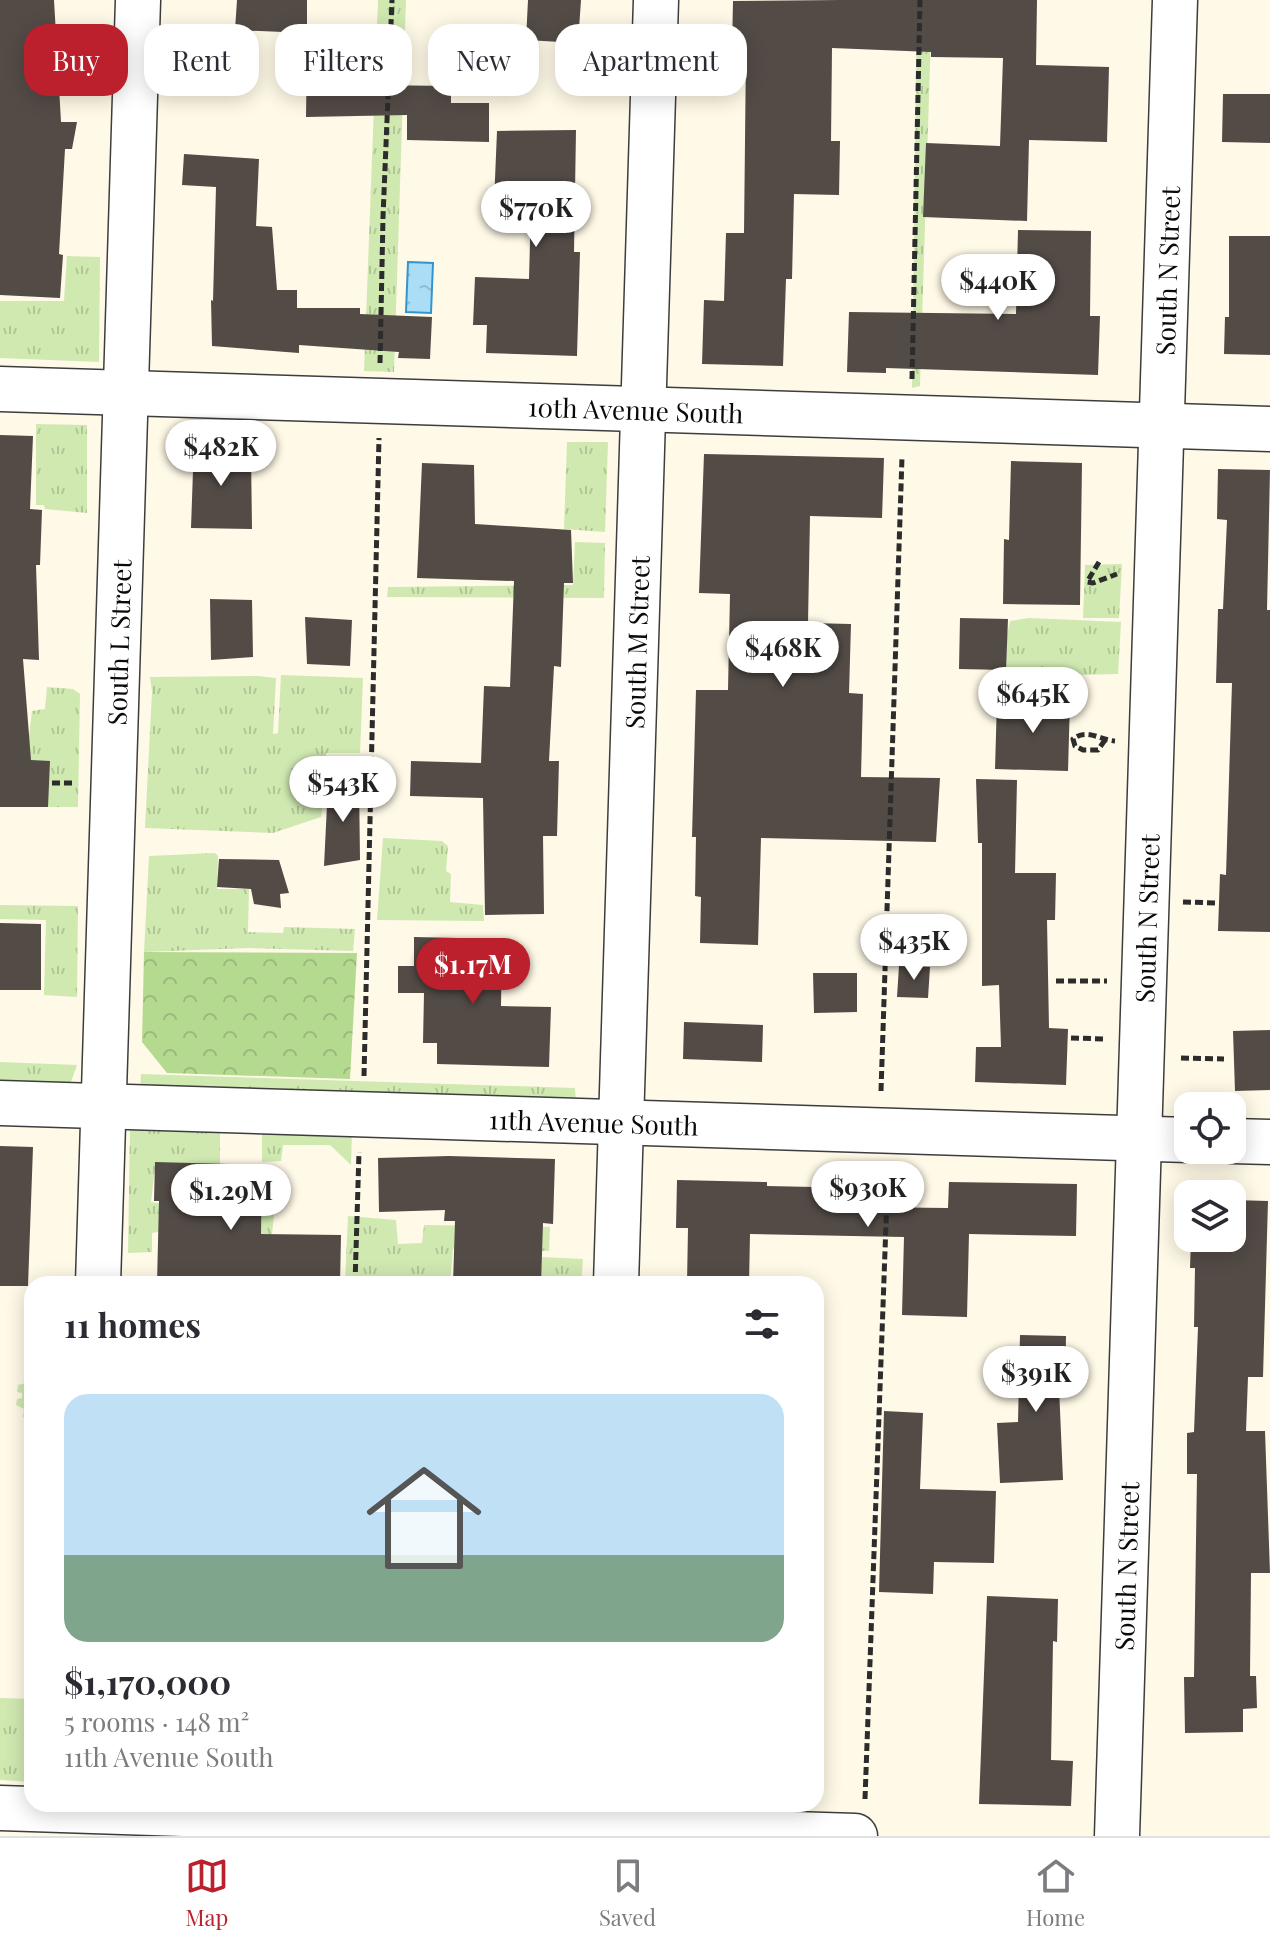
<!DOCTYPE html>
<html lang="en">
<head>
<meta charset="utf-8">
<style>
	body { margin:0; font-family:"Playfair Display",serif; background:#f7f7f7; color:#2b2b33; height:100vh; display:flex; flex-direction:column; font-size:30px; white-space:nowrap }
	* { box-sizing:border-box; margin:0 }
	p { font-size:26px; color:#7c7c81 }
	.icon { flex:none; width:44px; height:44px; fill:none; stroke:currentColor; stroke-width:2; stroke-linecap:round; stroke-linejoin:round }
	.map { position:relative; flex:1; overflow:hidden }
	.side { position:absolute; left:24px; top:1276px; width:800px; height:536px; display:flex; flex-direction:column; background:#fff; border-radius:24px; box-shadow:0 4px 20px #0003 }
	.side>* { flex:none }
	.guide { position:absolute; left:24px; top:24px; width:800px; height:72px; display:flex; gap:16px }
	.fabs { position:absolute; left:1174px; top:1092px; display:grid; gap:16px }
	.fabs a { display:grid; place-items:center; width:72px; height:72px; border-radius:16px; background:#fff; box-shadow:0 4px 20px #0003; font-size:40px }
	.price { position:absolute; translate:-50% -68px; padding:0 18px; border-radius:28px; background:#fff; color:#222; font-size:26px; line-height:52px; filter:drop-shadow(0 2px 4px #0008) }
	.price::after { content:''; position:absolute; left:50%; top:48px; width:24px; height:18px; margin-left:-12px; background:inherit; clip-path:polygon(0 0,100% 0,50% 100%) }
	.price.current { background:#bc202c; color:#fff }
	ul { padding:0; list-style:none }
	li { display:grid; align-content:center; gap:16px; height:424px; padding:0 40px }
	li span { display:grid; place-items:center; height:248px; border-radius:24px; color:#555 }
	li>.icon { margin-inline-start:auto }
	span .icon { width:144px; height:144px; fill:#fffc; stroke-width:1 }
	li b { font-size:34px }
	h2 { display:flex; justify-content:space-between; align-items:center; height:96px; padding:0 40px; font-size:34px }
	.tag { padding:0 28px; border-radius:24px; background:#fff; box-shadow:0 4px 20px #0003; font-size:28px; line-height:72px }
	.tag.current { background:#bc202c; color:#fff }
	.tabs { display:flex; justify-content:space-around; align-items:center; height:112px; border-top:2px solid #e1e1e2; background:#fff; font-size:22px; color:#7c7c81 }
	.tabs a { display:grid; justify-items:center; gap:4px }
	.tabs .current { color:#bc202c }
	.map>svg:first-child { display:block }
	.grass { fill:url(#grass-tufts) }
	.forest { fill:url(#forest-crowns) }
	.water { fill:url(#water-ripples); stroke:#3095d0; stroke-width:2 }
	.building { fill:#534b46 }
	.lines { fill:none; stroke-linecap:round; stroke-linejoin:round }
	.minor-casing { stroke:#3d3d3d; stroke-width:47 }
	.path { stroke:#2c2c2c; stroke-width:5; stroke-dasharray:8 4; stroke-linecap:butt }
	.minor { stroke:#fff; stroke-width:44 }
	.labels { text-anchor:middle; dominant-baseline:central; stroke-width:8; stroke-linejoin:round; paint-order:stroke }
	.street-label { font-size:26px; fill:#0a0a0a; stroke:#fff }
</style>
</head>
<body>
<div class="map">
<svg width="1270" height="1836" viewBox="0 0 1270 1836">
	<defs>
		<pattern id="grass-tufts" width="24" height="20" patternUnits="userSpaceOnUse" patternTransform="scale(2)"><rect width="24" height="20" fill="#d0e9b1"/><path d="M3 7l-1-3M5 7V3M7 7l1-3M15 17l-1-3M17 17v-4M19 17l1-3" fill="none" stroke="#b1c697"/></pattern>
		<pattern id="forest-crowns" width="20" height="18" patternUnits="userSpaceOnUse" patternTransform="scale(2)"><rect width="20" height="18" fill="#b4da90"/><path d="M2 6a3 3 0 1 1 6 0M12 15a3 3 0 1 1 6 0" fill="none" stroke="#99ba7b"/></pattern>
		<pattern id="water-ripples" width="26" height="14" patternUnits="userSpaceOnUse" patternTransform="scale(2)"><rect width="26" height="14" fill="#abddf7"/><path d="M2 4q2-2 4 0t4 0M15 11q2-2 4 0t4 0" fill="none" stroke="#92bcd2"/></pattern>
	</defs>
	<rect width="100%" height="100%" fill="#fff9e7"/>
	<path class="grass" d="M 378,0 L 406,0 L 394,372 L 364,371 Z
		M 917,0 L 932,0 L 920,386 L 912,388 Z
		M 0,27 L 100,31 L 99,73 L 67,73 L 67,52 L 5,49 Z
		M 67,256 L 100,257 L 99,362 L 0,358 L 0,301 L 64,301 Z
		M 36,424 L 87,425 L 87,513 L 45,509 L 44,505 L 36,505 Z
		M 567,442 L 608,442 L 605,532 L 564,529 Z
		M 575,542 L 605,543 L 604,598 L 387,597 L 388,587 L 573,585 Z
		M 1122,564 L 1119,618 L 1083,618 L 1085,565 Z
		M 1029,618 L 1121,622 L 1118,674 L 998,677 L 1010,621 Z
		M 281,675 L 363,678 L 360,753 L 326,753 L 326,756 L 360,758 L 362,779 L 326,780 L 321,817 L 273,833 L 145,828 L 152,692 L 150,677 L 258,676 L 276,678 L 273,734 L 278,733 Z
		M 47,687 L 73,689 L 80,694 L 78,807 L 48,807 L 0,759 L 0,744 L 28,745 L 32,711 L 45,709 Z
		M 383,838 L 442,841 L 448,846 L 446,871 L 451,874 L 450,902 L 483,905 L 484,921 L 377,920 Z
		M 215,853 L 218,856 L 217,889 L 249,889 L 248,932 L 283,933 L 284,927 L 355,929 L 353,951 L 249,948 L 144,952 L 149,856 Z
		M 0,905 L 78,906 L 77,997 L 44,995 L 46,920 L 0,919 Z
		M 0,1062 L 77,1065 L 71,1082 L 63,1087 L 0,1086 Z
		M 141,1074 L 575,1088 L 576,1104 L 140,1095 Z
		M 262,1123 L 352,1129 L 351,1165 L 330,1145 L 283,1145 L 281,1161 L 262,1162 Z
		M 220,1126 L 220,1167 L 155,1168 L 151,1202 L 163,1204 L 248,1201 L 275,1204 L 272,1234 L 157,1232 L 152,1233 L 152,1252 L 128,1253 L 130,1128 Z
		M 348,1216 L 396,1220 L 398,1244 L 422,1243 L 424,1225 L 550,1227 L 549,1251 L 453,1249 L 450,1284 L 345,1284 Z
		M 541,1257 L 583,1259 L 581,1284 L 541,1284 Z
		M 26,1383 L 32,1383 L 32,1450 L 28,1450 L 28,1419 L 23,1417 L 24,1409 L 16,1405 L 17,1399 L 22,1398 L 22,1393 L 17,1392 L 18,1385 Z
		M 0,1698 L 32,1699 L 32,1782 L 0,1780 Z"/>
	<path class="forest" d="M 144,952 L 357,953 L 350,1079 L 167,1073 L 142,1042 Z"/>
	<path class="water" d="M 408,262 L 433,263 L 431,313 L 406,312 Z"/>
	<path class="building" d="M 0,0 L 54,0 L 61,122 L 77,122 L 72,149 L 65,149 L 59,254 L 63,255 L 60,298 L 0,295 Z
		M 237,0 L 307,0 L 307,33 L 235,30 Z
		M 528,0 L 581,0 L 578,43 L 526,40 Z
		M 841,0 L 1037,0 L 1036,65 L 1109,67 L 1107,142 L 1029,140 L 1027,221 L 923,217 L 926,143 L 1000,146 L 1003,58 L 931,57 L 931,52 L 832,48 L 831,141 L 840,141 L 839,195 L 794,194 L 792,279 L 786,279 L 783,366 L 702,364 L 704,300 L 724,301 L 726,233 L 744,233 L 746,49 L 732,48 L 733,1 Z
		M 307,46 L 372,48 L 372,85 L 451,86 L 451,103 L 489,103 L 489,142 L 407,140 L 407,115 L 306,117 Z
		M 1223,94 L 1270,94 L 1270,143 L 1222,142 Z
		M 576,130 L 574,252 L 580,252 L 577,356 L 486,353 L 487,325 L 473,325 L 475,277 L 529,279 L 531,204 L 494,203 L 497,131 Z
		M 184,154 L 259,159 L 256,226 L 272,227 L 277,290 L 297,290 L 297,308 L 360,308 L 360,314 L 432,317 L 430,359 L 398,358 L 399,352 L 299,345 L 299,353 L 212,346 L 211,300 L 213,301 L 216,187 L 182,185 Z
		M 1018,230 L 1091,231 L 1090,316 L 1100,316 L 1098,375 L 886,368 L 886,373 L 847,372 L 849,312 L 1016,314 Z
		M 1229,236 L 1270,236 L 1270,355 L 1224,354 L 1225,317 L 1229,317 Z
		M 0,435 L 33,436 L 30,509 L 42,510 L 40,565 L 36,565 L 39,660 L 23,659 L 31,760 L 50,761 L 48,807 L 0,807 Z
		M 194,442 L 242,448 L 243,454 L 251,454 L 252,529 L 191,528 Z
		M 704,454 L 884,458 L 882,518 L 810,516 L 808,623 L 851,624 L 849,693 L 863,694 L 861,777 L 940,778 L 936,842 L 761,838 L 758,945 L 700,943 L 701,897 L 695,896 L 696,837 L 692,837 L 696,690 L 728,690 L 730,594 L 699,593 Z
		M 1011,461 L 1082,463 L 1080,605 L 1003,604 L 1004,539 L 1009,540 Z
		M 422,463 L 474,465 L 475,524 L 571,530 L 573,583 L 564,583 L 561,667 L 554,666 L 549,761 L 559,761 L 557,836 L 543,836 L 544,914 L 485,915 L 483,798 L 410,796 L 411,761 L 481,763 L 484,686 L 510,687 L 514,581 L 417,578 Z
		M 1218,469 L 1270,470 L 1267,610 L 1270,610 L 1270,932 L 1218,931 L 1220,874 L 1226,875 L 1232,683 L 1216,683 L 1218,609 L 1223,609 L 1227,520 L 1217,519 Z
		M 210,599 L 252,600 L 253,657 L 211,660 Z
		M 305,617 L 352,620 L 350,666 L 307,664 Z
		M 960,618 L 1008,619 L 1006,670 L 959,669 Z
		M 997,700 L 1070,701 L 1068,771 L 995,769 Z
		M 976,779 L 1017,780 L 1015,873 L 1056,873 L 1055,920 L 1047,920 L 1049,1028 L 1068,1029 L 1066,1085 L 975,1082 L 976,1047 L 1001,1047 L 999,985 L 982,986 L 982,843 L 978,843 Z
		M 359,783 L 360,860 L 324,866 L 328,785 Z
		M 219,859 L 279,860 L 289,893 L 280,894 L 281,908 L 254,904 L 251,889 L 217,887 Z
		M 0,923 L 41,924 L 41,990 L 0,990 Z
		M 414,937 L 502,939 L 501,1006 L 551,1007 L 549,1067 L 437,1064 L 437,1043 L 423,1043 L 424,993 L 398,993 L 398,966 L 414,966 Z
		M 899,966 L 930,967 L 928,998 L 897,997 Z
		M 813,973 L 857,973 L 857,1012 L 814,1013 Z
		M 684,1022 L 763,1025 L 762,1062 L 683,1059 Z
		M 1270,1030 L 1270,1090 L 1235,1091 L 1233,1031 Z
		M 0,1146 L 33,1147 L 28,1286 L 0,1286 Z
		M 449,1156 L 555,1159 L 553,1224 L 543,1223 L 541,1284 L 453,1284 L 455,1221 L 444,1221 L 445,1210 L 379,1212 L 378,1158 Z
		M 155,1162 L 262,1165 L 261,1234 L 341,1235 L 340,1284 L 157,1284 L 159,1201 L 154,1201 Z
		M 677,1180 L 767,1182 L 767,1186 L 862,1188 L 862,1207 L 948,1208 L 949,1182 L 1077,1184 L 1076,1236 L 969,1234 L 967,1317 L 902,1315 L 904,1237 L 750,1234 L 749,1284 L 687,1284 L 688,1228 L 676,1228 Z
		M 1232,1200 L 1268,1201 L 1263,1377 L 1248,1377 L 1246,1431 L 1265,1431 L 1270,1573 L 1251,1573 L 1250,1676 L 1256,1676 L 1257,1708 L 1243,1709 L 1243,1732 L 1185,1733 L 1184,1677 L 1194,1677 L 1197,1474 L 1187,1474 L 1187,1433 L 1194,1432 L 1198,1327 L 1194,1327 L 1195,1268 L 1190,1268 L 1191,1238 L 1232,1238 Z
		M 1020,1335 L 1066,1336 L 1065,1387 L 1059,1387 L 1063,1480 L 1000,1483 L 997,1423 L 1018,1422 Z
		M 884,1411 L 923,1413 L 920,1489 L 996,1491 L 994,1563 L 934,1562 L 933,1594 L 879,1592 Z
		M 987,1596 L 1058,1599 L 1057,1642 L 1053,1641 L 1051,1760 L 1073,1761 L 1071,1806 L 979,1804 Z"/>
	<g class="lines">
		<defs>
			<g id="minor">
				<path id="s1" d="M 0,389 L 1270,429"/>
				<path id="s2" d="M 0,1103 L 1188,1140"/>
				<path d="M 1232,1141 L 1270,1142"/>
				<path id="s3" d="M 98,1284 L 138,0"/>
				<path id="s4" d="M 616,1284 L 656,0"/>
				<path d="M 0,1808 L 855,1836"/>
				<path id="s5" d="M 1117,1836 L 1175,0"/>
			</g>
		</defs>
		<use href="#minor" class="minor-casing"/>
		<path class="path" d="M 380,363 L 383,217 L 392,0
			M 912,379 L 920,0
			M 1099,562 L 1087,582 L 1093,583 L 1117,574
			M 1105,740 L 1098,750 L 1083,750 L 1075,746 L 1073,739 C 1087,728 1100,740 1115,741
			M 52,783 L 75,783
			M 1183,902 L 1218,903
			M 1056,981 L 1107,981
			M 1071,1038 L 1106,1039
			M 1181,1058 L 1224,1059
			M 364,1076 L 379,438
			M 881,1091 L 902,457
			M 355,1284 L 359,1152
			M 28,1422 L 32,1422
			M 865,1799 L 888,1169"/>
		<use href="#minor" class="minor"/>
	</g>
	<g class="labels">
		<g class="street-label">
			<text stroke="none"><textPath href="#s5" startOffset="1566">South N Street</textPath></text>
			<text stroke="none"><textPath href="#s1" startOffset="636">10th Avenue South</textPath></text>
			<text stroke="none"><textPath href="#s3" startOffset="642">South L Street</textPath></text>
			<text stroke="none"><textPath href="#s4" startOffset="642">South M Street</textPath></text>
			<text stroke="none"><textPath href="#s5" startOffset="918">South N Street</textPath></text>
			<text stroke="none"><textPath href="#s2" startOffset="594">11th Avenue South</textPath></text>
			<text stroke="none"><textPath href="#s5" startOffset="270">South N Street</textPath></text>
		</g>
	</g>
</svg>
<div class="fabs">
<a><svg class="icon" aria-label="locate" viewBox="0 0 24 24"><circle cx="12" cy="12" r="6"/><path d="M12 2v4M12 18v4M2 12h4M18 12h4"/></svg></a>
<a><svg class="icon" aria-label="layers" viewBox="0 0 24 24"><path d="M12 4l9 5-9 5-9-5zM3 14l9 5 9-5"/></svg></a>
</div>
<b class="price" style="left:536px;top:249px">$770K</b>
<b class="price" style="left:998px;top:322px">$440K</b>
<b class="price" style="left:221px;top:488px">$482K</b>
<b class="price" style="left:783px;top:689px">$468K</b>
<b class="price" style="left:1033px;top:735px">$645K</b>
<b class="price" style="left:343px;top:824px">$543K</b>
<b class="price" style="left:914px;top:982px">$435K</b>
<b class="price current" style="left:473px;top:1006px">$1.17M</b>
<b class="price" style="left:868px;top:1229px">$930K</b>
<b class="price" style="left:231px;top:1232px">$1.29M</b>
<b class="price" style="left:1036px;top:1414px">$391K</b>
<div class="guide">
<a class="tag current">Buy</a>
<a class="tag">Rent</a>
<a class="tag">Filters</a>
<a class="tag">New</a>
<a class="tag">Apartment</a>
</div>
<section class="side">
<h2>11 homes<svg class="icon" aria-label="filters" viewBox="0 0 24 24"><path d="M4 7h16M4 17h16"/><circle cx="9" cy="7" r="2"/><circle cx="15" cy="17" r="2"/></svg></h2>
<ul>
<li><span style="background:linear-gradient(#bfe0f5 65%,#7fa58c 0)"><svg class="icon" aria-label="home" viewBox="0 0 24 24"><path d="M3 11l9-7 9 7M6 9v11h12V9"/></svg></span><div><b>$1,170,000</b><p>5 rooms · 148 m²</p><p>11th Avenue South</p></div></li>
</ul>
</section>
</div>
<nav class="tabs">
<a class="current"><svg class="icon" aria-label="map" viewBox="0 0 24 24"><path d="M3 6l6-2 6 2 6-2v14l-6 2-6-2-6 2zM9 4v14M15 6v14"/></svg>Map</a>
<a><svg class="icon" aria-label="saved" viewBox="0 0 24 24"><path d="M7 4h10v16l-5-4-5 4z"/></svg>Saved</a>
<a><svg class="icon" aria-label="home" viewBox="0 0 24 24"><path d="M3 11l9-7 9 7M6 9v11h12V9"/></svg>Home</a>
</nav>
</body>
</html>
